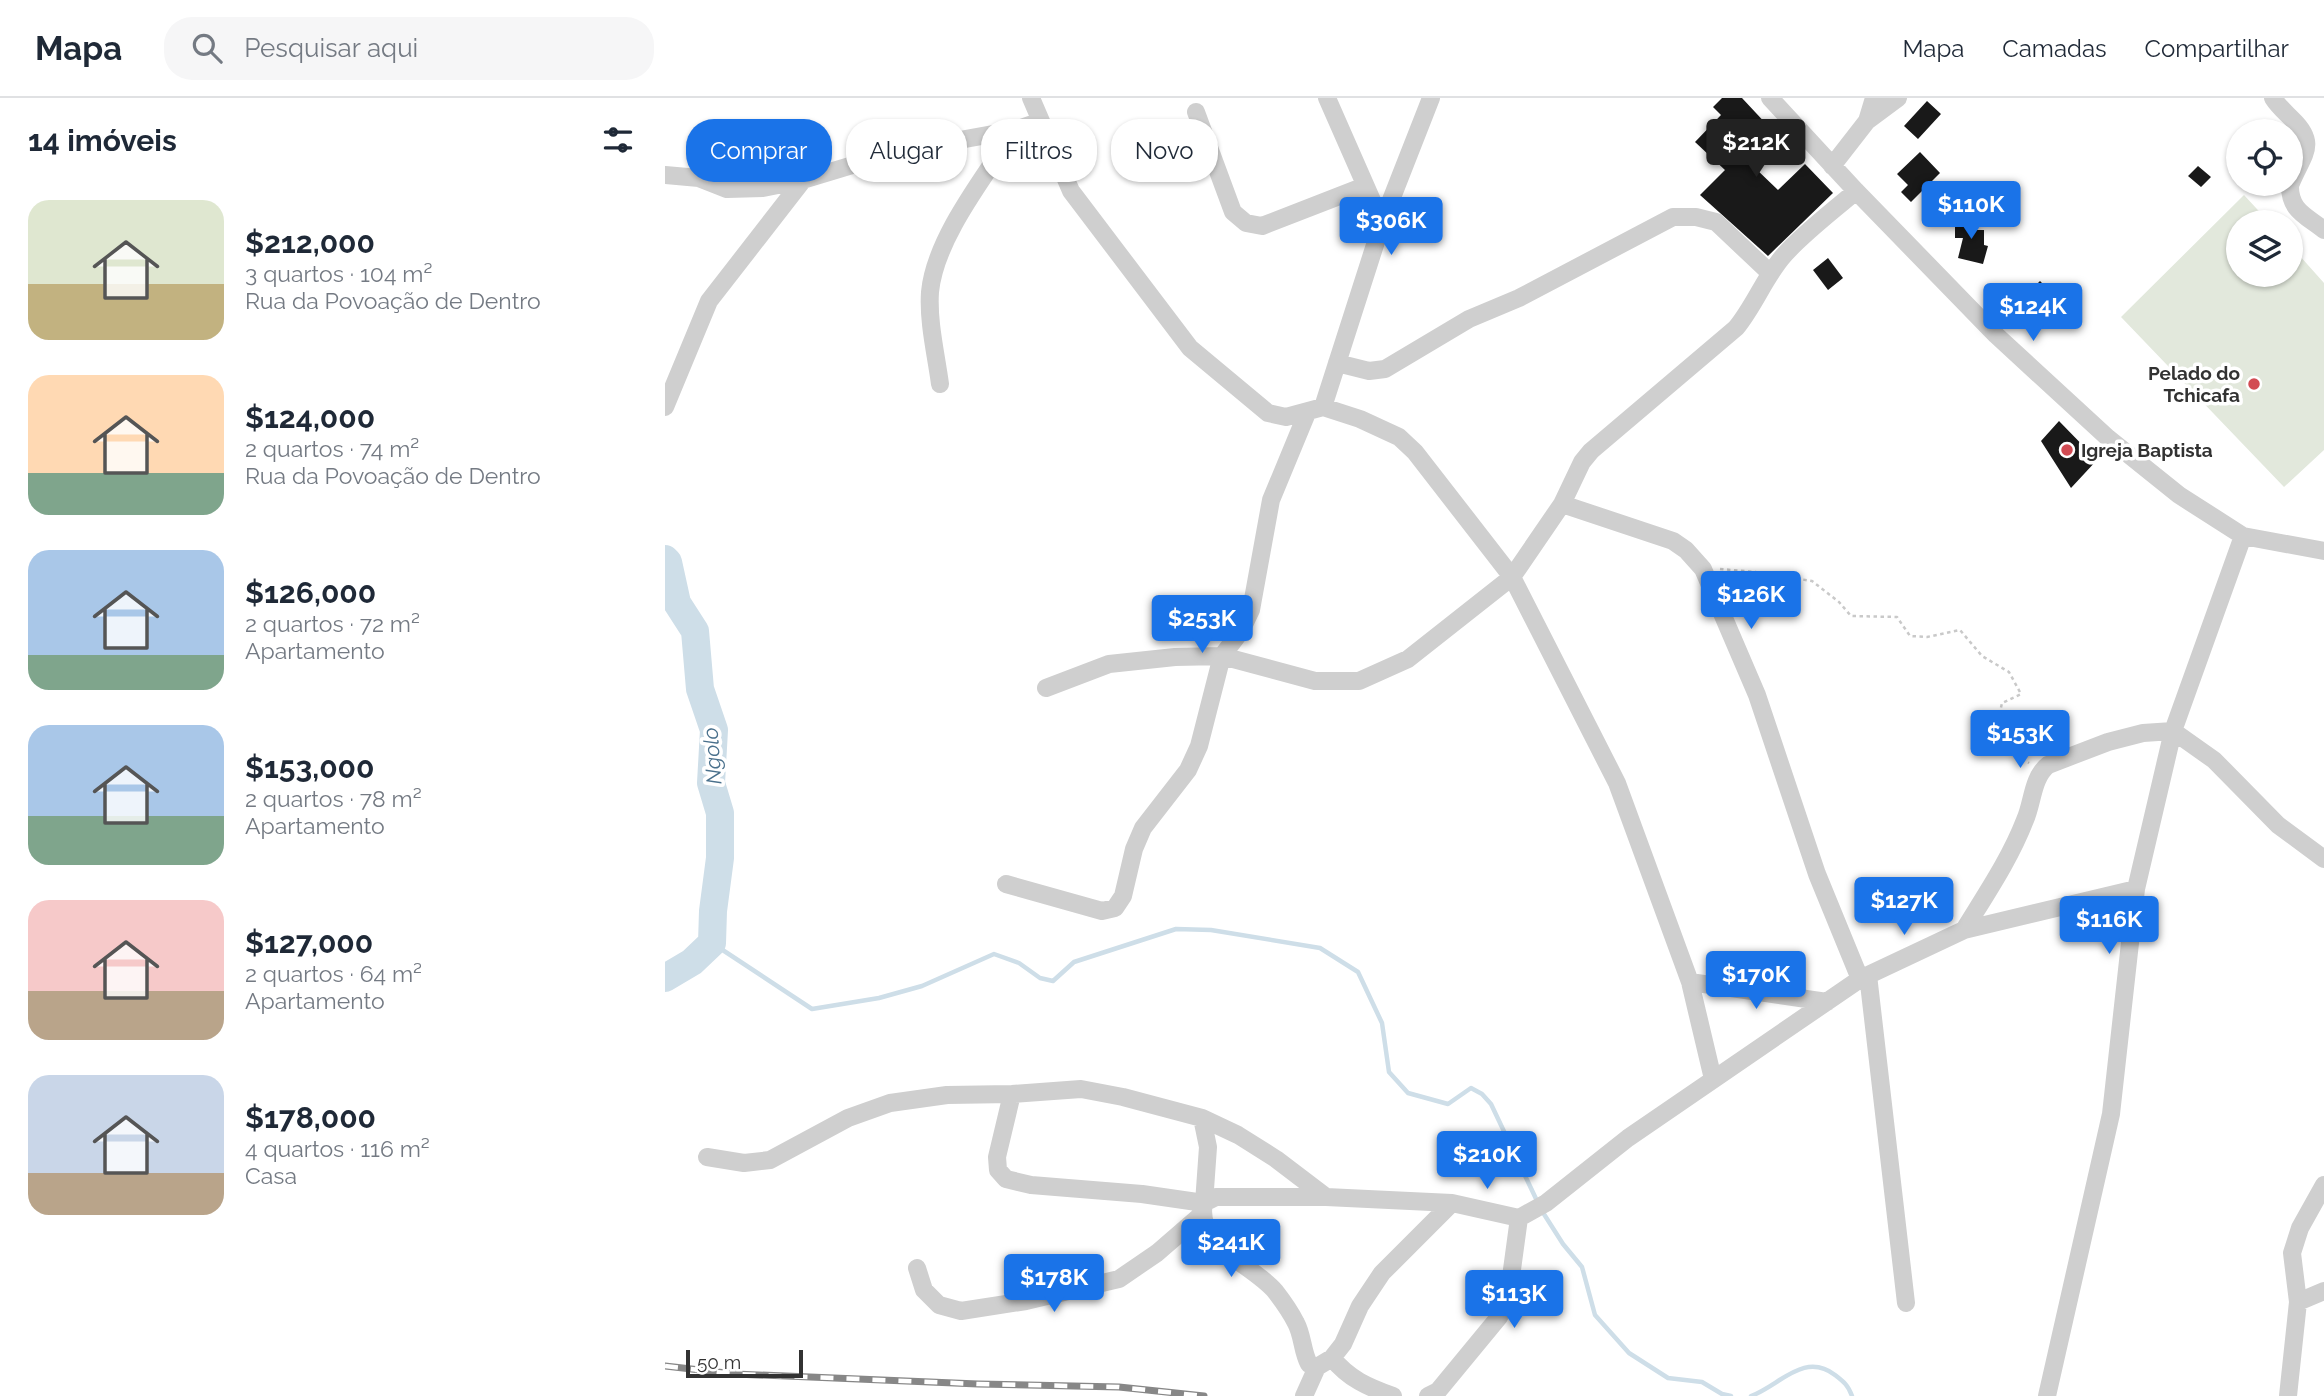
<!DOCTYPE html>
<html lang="pt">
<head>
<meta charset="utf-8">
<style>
	body { margin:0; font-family:Raleway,sans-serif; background:#f6f6f7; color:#1f2937; height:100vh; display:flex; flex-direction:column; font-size:26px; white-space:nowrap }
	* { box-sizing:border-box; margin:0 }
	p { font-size:23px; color:#747a83 }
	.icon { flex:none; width:38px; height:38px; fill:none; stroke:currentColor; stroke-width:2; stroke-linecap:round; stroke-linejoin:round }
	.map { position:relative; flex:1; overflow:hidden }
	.panel { display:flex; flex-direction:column; background:#fff; width:665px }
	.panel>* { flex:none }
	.hud { position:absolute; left:21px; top:21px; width:665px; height:63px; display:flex; gap:14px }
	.buttons { position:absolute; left:1561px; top:21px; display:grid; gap:14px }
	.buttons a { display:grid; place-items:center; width:77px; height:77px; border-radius:50%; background:#fff; box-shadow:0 2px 5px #0004; font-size:35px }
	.scale { position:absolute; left:21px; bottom:18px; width:117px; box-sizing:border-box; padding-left:7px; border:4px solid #323232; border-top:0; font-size:19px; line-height:24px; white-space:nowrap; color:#323232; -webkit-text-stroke:5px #fff; paint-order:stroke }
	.price { position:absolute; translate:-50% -60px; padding:0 16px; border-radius:7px; background:#1a73e8; color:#fff; font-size:23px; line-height:46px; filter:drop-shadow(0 2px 4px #0008) }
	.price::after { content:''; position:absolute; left:50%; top:42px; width:21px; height:16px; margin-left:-10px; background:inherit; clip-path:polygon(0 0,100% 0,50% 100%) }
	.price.current { background:#222; color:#fff }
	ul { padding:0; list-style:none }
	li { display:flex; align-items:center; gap:21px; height:175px; padding:0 28px }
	li span { display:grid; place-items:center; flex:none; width:196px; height:140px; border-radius:21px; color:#555 }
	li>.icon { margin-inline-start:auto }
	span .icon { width:84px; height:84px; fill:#fffc; stroke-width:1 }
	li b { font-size:30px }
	h2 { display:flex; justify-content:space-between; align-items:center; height:84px; padding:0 28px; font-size:30px }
	.chip { padding:0 24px; border-radius:28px; background:#fff; box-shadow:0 2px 5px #0004; font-size:24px; line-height:63px }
	.chip.current { background:#1a73e8; color:#fff }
	header { display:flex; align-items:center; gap:42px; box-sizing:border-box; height:98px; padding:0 35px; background:#fff; border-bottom:2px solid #e0e1e3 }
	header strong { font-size:33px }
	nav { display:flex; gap:38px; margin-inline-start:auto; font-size:24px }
	.search { width:490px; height:63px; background:#f6f6f7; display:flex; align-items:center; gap:18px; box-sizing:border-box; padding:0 24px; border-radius:28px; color:#747a83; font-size:26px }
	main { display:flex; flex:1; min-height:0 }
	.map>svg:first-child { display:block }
	.green { fill:#e2e8dc }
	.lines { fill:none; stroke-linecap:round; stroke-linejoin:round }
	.stream { stroke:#cedee8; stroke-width:4.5 }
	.river { stroke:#cedee8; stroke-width:28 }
	.building { fill:#191919 }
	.path { stroke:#c9c9c9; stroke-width:2.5; stroke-dasharray:3.5 3.5; stroke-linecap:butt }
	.minor { stroke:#cfcfcf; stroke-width:18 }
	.rail-casing { stroke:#878787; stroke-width:7 }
	.rail { stroke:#fff; stroke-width:4.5; stroke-dasharray:13; stroke-linecap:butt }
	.poi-dot { fill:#d24b53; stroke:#fff; stroke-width:2.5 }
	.labels { text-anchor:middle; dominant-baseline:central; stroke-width:7; stroke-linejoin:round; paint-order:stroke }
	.poi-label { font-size:19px; font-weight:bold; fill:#323232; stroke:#fff; text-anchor:end }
	.water-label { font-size:21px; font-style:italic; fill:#49708c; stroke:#fff }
</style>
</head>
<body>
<header>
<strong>Mapa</strong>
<div class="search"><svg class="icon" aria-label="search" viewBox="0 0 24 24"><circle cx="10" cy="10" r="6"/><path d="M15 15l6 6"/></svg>Pesquisar aqui</div>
<nav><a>Mapa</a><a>Camadas</a><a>Compartilhar</a></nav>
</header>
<main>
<section class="panel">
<h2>14 imóveis<svg class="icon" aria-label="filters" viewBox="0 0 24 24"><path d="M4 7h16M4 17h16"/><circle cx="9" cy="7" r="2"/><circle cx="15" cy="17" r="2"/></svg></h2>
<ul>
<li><span style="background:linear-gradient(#dfe7d0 60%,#c2b280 0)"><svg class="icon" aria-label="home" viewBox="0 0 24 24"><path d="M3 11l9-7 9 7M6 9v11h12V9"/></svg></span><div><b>$212,000</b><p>3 quartos · 104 m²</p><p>Rua da Povoação de Dentro</p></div></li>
<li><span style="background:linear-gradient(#ffd9b3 70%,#7fa58c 0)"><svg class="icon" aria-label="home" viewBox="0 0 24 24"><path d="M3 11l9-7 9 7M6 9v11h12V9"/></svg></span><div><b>$124,000</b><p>2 quartos · 74 m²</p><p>Rua da Povoação de Dentro</p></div></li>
<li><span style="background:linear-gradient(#a9c7e8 75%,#7fa58c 0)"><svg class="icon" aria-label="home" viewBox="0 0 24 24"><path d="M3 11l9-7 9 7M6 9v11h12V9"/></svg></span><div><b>$126,000</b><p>2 quartos · 72 m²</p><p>Apartamento</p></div></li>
<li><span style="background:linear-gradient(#a9c7e8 65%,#7fa58c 0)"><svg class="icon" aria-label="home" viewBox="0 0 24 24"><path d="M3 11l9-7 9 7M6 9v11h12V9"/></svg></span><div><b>$153,000</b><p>2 quartos · 78 m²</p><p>Apartamento</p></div></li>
<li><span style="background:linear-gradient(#f6c9c9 65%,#b9a48a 0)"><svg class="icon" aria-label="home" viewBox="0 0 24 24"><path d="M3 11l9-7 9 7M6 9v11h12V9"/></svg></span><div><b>$127,000</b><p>2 quartos · 64 m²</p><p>Apartamento</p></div></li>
<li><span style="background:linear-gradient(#c9d6e8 70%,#b9a48a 0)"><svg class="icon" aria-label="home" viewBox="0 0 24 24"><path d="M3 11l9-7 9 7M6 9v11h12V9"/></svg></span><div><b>$178,000</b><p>4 quartos · 116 m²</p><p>Casa</p></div></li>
</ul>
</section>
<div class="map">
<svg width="1659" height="1298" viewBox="0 0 1659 1298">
	<rect width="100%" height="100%" fill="#fff"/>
	<path class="green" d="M 1579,97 L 1604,124 L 1573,124 L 1573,177 L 1626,177 L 1626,148 L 1659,185 L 1659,352 L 1619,389 L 1456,219 Z"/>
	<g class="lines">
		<path class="stream" d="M 47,845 L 147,911 L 214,900 L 257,888 L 329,856 L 354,865 L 375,880 L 388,883 L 409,864 L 511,831 L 546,832 L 655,850 L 693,874 L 717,925 L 724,974 L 743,995 L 783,1006 L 806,990 L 817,996 L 826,1006 L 873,1105
			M 877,1113 L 898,1146 L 917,1169 L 930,1217 L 964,1255 L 1003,1280 L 1037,1284 L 1057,1296 L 1066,1298
			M 1086,1298 C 1114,1288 1139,1253 1170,1277 C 1179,1284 1183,1287 1187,1298"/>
		<path class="river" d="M 0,461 L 3,464 L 12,505 L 30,533 L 35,591 L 49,632 L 46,685 L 55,715 L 55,760 L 48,813 L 47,845 L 27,864 L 0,880"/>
	</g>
	<path class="building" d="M 1057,0 L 1077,0 L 1117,43 L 1089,69 L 1113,92 L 1140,66 L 1168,95 L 1103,158 L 1035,97 L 1060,72 L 1030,44 L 1056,17 L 1048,9 Z
		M 1262,3 L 1276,16 L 1253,41 L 1239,28 Z
		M 1255,54 L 1275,75 L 1246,104 L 1236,94 L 1243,87 L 1232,76 Z
		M 1533,68 L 1546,79 L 1536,89 L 1523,78 Z
		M 1312,122 L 1312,132 L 1319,132 L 1319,147 L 1323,148 L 1318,166 L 1293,160 L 1298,140 L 1290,140 L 1290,123 Z
		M 1163,160 L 1178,180 L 1163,192 L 1148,172 Z
		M 1375,183 L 1390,198 L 1379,209 L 1364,194 Z
		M 1394,323 L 1432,362 L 1406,390 L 1376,343 Z"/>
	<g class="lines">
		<path class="path" d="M 1055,471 L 1090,474 L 1147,483 L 1174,504 L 1186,518 L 1232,519 L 1245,538 L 1262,539 L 1295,532 L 1317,558 L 1344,574 L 1356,596 L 1337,605 L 1329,641 L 1364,665"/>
		<path class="minor" d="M 366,0 L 406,93 L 525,250 L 603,315 L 621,319 L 658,309 L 695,321 L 734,339 L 750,354 L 847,479 L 952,685 L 1025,884 L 1048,981
			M 662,0 L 717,125
			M 1105,0 L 1191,93 L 1331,237 L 1443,340 L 1514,397 L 1578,438 L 1659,453
			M 1608,0 C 1613,8 1620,14 1627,21 C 1653,46 1638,56 1626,85
			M 531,14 L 568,114 L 581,125 L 597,128 L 700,88
			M 1202,23 L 1233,0
			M 1167,68 L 1202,23 L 1209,0
			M 0,77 L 34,80 L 62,91 L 98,90 L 138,82 L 234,53 L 350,32 L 376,23
			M 1625,86 C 1624,112 1640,117 1659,132
			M 672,265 L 704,273 L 720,271 L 804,221 L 854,200 L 1008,119 L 1031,119 L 1051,124 L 1105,175
			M 275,286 C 271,256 263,224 265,194 C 270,140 321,77 350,32
			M 0,309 L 44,203 L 138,82
			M 658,309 L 717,125 L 766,0
			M 897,406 L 917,364 L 926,353 L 1071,230 C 1090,207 1100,178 1120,156 C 1141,133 1168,113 1191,93
			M 381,590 L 444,566 L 510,559 L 557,558 L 650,583 L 694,583 L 743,561 L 847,479 L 897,406 L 1008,443 L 1021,452 L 1038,471 L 1092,597 L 1152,776 L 1195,881
			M 341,786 L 437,813 L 450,810 L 458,798 L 469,751 L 478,730 L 523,672 L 534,648 L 557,558 L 576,533 L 586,512 L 606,402 L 642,315
			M 1299,832 C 1321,796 1345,761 1360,722 C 1368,704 1367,680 1383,667 L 1443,644 L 1478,635 L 1508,633 L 1549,662 L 1613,727 L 1659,761
			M 1203,877 L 1241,1205
			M 1025,884 L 1162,904
			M 347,996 L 332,1059 L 333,1072 L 341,1081 L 366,1087 L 477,1096 L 539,1105 L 543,1049 L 537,1020
			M 42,1059 L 79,1065 L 105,1062 L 183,1020 L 225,1005 L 282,997 L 347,996 L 416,991 L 458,999 L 537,1020 L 573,1037 L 611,1061 L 661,1099
			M 787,1105 L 717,1175 L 695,1208 L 678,1246 L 667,1260 L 652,1269 L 644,1266 C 637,1253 638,1238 631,1225 C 626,1215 617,1202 610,1193 C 587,1166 530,1148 539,1105 L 551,1099 L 661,1099 L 787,1105 L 854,1120 L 881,1105 L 963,1040 L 1195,881 L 1299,832 L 1471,791
			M 252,1170 L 259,1192 L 274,1207 L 296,1213 L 361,1203 L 454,1181 L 492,1155 L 537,1116
			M 1633,1204 L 1659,1193
			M 667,1260 C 684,1281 703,1289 728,1298
			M 639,1298 L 652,1269
			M 763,1298 L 773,1293 L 834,1219 L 843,1201 L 854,1120
			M 1382,1298 L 1446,1016 L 1471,791 L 1508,633 L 1578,438
			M 1623,1298 L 1633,1204 L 1627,1155 L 1635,1130 L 1659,1087"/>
		<defs>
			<path id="rail" d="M 0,1268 L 70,1276 L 313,1286 L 454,1289 L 539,1298"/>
		</defs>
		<use href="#rail" class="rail-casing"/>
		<use href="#rail" class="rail"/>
	</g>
	<g class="poi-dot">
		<circle cx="1589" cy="286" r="7"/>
		<circle cx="1402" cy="352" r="7"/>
	</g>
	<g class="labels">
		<g class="poi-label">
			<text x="1575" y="275">Pelado do<tspan x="1575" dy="22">Tchicafa</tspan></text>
			<text x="1416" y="352" text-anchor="start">Igreja Baptista</text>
		</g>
		<g class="water-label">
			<text transform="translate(47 658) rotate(-94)">Ngolo</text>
		</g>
	</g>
</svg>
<div class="buttons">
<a><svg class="icon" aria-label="locate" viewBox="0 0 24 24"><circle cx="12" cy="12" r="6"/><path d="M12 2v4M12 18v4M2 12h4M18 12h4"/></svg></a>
<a><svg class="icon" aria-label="layers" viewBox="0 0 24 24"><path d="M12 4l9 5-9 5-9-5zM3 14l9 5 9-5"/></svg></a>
</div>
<div class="scale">50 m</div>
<b class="price current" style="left:1091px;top:81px">$212K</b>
<b class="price" style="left:1306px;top:143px">$110K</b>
<b class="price" style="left:726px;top:159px">$306K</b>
<b class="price" style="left:1368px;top:245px">$124K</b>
<b class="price" style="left:1086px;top:533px">$126K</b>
<b class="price" style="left:537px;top:557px">$253K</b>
<b class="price" style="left:1355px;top:672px">$153K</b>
<b class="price" style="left:1239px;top:839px">$127K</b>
<b class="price" style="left:1444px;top:858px">$116K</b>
<b class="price" style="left:1091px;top:913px">$170K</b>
<b class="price" style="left:822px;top:1093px">$210K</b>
<b class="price" style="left:566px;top:1181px">$241K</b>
<b class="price" style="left:389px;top:1216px">$178K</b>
<b class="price" style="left:849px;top:1232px">$113K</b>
<div class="hud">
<a class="chip current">Comprar</a>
<a class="chip">Alugar</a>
<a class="chip">Filtros</a>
<a class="chip">Novo</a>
</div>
</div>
</main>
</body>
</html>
